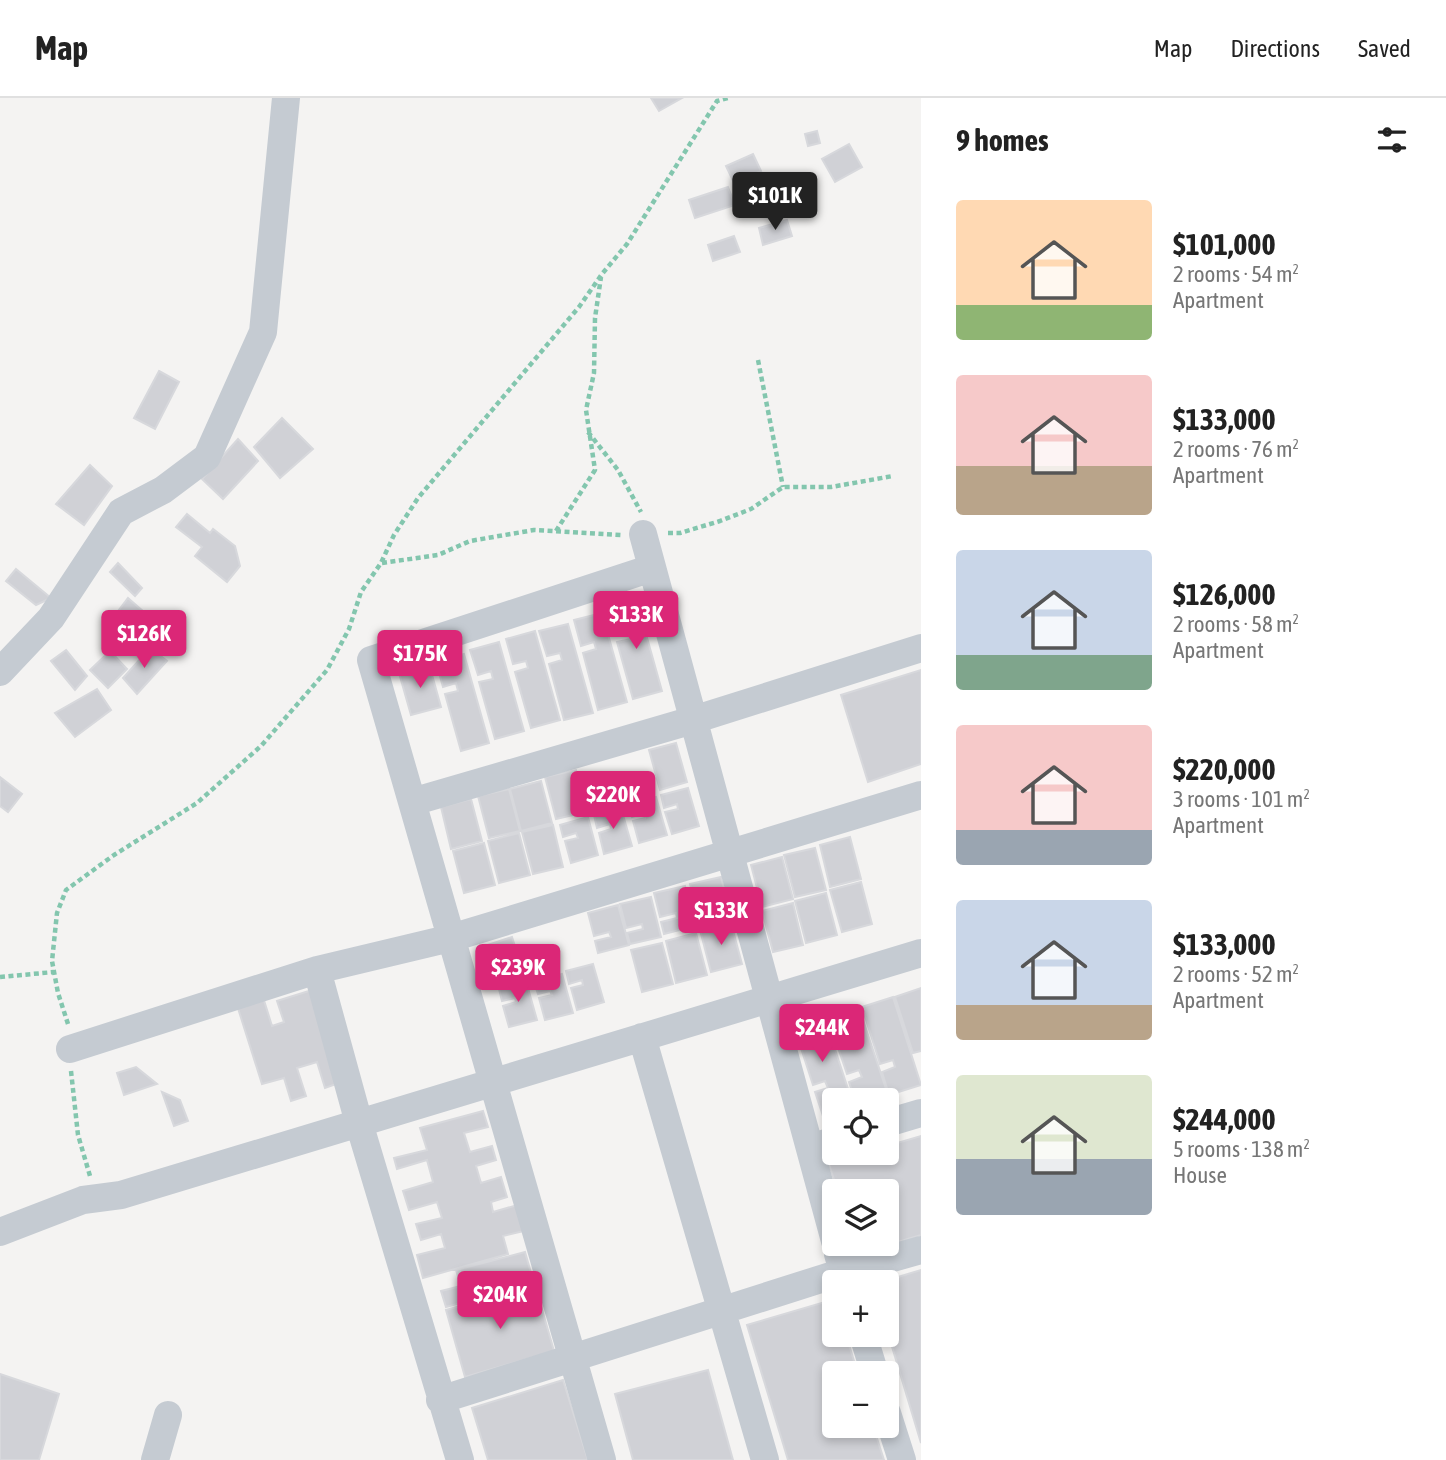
<!DOCTYPE html>
<html lang="en">
<head>
<meta charset="utf-8">
<style>
	body { margin:0; font-family:"Asap Condensed",sans-serif; background:#f6f6f6; color:#222; height:100vh; display:flex; flex-direction:column; font-size:26px; white-space:nowrap }
	* { box-sizing:border-box; margin:0 }
	p { font-size:23px; color:#767676 }
	.icon { flex:none; width:38px; height:38px; fill:none; stroke:currentColor; stroke-width:2; stroke-linecap:round; stroke-linejoin:round }
	.map { position:relative; flex:1; overflow:hidden }
	.sheet { display:flex; flex-direction:column; background:#fff; width:525px }
	.sheet>* { flex:none }
	.tools { position:absolute; left:822px; top:990px; display:grid; gap:14px }
	.tools a { display:grid; place-items:center; width:77px; height:77px; border-radius:7px; background:#fff; box-shadow:0 4px 10px #0003; font-size:35px }
	.price { position:absolute; translate:-50% -60px; padding:0 16px; border-radius:7px; background:#db2777; color:#fff; font-size:23px; line-height:46px; filter:drop-shadow(0 2px 4px #0008) }
	.price::after { content:''; position:absolute; left:50%; top:42px; width:21px; height:16px; margin-left:-10px; background:inherit; clip-path:polygon(0 0,100% 0,50% 100%) }
	.price.on { background:#222; color:#fff }
	ul { padding:0; list-style:none }
	li { display:flex; align-items:center; gap:21px; height:175px; padding:0 35px }
	li span { display:grid; place-items:center; flex:none; width:196px; height:140px; border-radius:7px; color:#555 }
	li>.icon { margin-inline-start:auto }
	span .icon { width:84px; height:84px; fill:#fffc; stroke-width:1 }
	li b { font-size:30px }
	h2 { display:flex; justify-content:space-between; align-items:center; height:84px; padding:0 35px; font-size:30px }
	header { display:flex; align-items:center; gap:42px; box-sizing:border-box; height:98px; padding:0 35px; background:#fff; border-bottom:2px solid #e0e0e0 }
	header strong { font-size:33px }
	nav { display:flex; gap:38px; margin-inline-start:auto; font-size:24px }
	main { display:flex; flex:1; min-height:0 }
	.map>svg:first-child { display:block }
	.building { fill:#d0d1d6; stroke:#d7d8dc; stroke-width:2 }
	.lines { fill:none; stroke-linecap:round; stroke-linejoin:round }
	.path { stroke:#83c6ae; stroke-width:4.5; stroke-dasharray:5 3.5; stroke-linecap:butt }
	.minor { stroke:#c5cbd2; stroke-width:28 }
</style>
</head>
<body>
<header>
<strong>Map</strong>
<nav><a>Map</a><a>Directions</a><a>Saved</a></nav>
</header>
<main>
<div class="map">
<svg width="921" height="1362" viewBox="0 0 921 1362">
	<rect width="100%" height="100%" fill="#f4f3f2"/>
	<path class="building" d="M 651,0 L 682,0 L 659,13 Z
		M 817,33 L 820,45 L 808,48 L 805,36 Z
		M 849,46 L 862,69 L 835,84 L 822,61 Z
		M 753,56 L 761,73 L 734,85 L 726,68 Z
		M 728,89 L 735,107 L 695,120 L 689,102 Z
		M 787,122 L 792,138 L 763,147 L 759,130 Z
		M 734,138 L 740,154 L 713,163 L 708,147 Z
		M 159,273 L 179,284 L 155,331 L 134,320 Z
		M 282,320 L 313,351 L 280,380 L 254,349 Z
		M 238,341 L 258,363 L 223,401 L 202,381 Z
		M 90,367 L 112,388 L 84,427 L 56,406 Z
		M 187,416 L 210,435 L 213,431 L 235,448 L 240,468 L 227,484 L 195,458 L 202,449 L 176,429 Z
		M 118,465 L 142,490 L 135,498 L 110,474 Z
		M 16,471 L 51,500 L 36,507 L 6,483 Z
		M 128,500 L 159,527 L 139,550 L 109,525 Z
		M 637,504 L 662,593 L 633,601 L 617,544 L 631,541 L 628,533 L 616,537 L 609,512 Z
		M 602,515 L 627,604 L 598,612 L 583,555 L 596,551 L 594,544 L 581,548 L 574,522 Z
		M 568,526 L 593,615 L 564,622 L 549,566 L 562,562 L 560,555 L 547,558 L 539,533 Z
		M 535,533 L 560,622 L 531,630 L 515,574 L 528,570 L 526,563 L 513,566 L 506,541 Z
		M 499,544 L 524,633 L 495,641 L 479,584 L 493,581 L 491,573 L 478,577 L 470,552 Z
		M 150,550 L 167,563 L 137,596 L 123,580 Z
		M 66,552 L 87,578 L 75,592 L 51,563 Z
		M 110,553 L 127,571 L 108,590 L 90,572 Z
		M 464,556 L 489,645 L 461,653 L 445,596 L 458,593 L 456,585 L 443,589 L 436,564 Z
		M 429,566 L 441,609 L 411,617 L 399,575 Z
		M 921,572 L 921,666 L 868,684 L 841,597 Z
		M 97,591 L 111,612 L 75,639 L 55,615 Z
		M 676,645 L 687,684 L 660,692 L 649,652 Z
		M 576,672 L 586,714 L 556,721 L 545,679 Z
		M 0,679 L 22,696 L 8,714 L 0,708 Z
		M 541,683 L 552,725 L 521,733 L 510,691 Z
		M 688,690 L 699,728 L 672,736 L 665,714 L 678,711 L 677,706 L 664,710 L 661,697 Z
		M 509,691 L 520,733 L 489,740 L 478,698 Z
		M 656,699 L 667,737 L 639,745 L 633,723 L 645,720 L 644,715 L 632,719 L 628,707 Z
		M 471,701 L 482,743 L 451,751 L 441,709 Z
		M 621,710 L 632,748 L 604,756 L 599,735 L 611,731 L 610,726 L 597,730 L 594,717 Z
		M 588,719 L 598,757 L 571,765 L 565,743 L 578,740 L 576,735 L 563,739 L 560,727 Z
		M 553,727 L 563,769 L 533,776 L 522,734 Z
		M 519,735 L 530,777 L 499,785 L 488,743 Z
		M 850,739 L 861,781 L 830,789 L 820,747 Z
		M 484,745 L 495,787 L 464,795 L 453,753 Z
		M 815,750 L 826,792 L 795,799 L 784,757 Z
		M 782,759 L 793,801 L 762,809 L 751,767 Z
		M 721,779 L 731,819 L 700,826 L 697,815 L 713,811 L 712,806 L 696,810 L 690,786 Z
		M 861,784 L 872,826 L 842,834 L 830,792 Z
		M 685,788 L 695,828 L 664,836 L 661,824 L 677,820 L 676,815 L 660,819 L 654,795 Z
		M 826,795 L 837,837 L 806,845 L 795,803 Z
		M 651,799 L 661,839 L 630,846 L 627,835 L 643,831 L 642,826 L 626,830 L 620,806 Z
		M 793,805 L 803,847 L 773,854 L 762,813 Z
		M 618,807 L 629,847 L 598,855 L 595,843 L 611,839 L 609,834 L 594,838 L 588,815 Z
		M 731,825 L 742,866 L 711,874 L 700,832 Z
		M 696,835 L 707,877 L 676,885 L 666,843 Z
		M 512,839 L 525,879 L 493,889 L 479,850 Z
		M 662,845 L 673,886 L 642,894 L 631,852 Z
		M 593,866 L 604,904 L 577,912 L 571,890 L 583,887 L 582,882 L 569,886 L 566,873 Z
		M 562,876 L 573,915 L 545,922 L 539,900 L 552,897 L 550,893 L 538,896 L 534,884 Z
		M 526,883 L 537,922 L 509,929 L 503,908 L 516,904 L 515,900 L 502,903 L 499,891 Z
		M 921,890 L 921,953 L 913,955 L 895,899 Z
		M 312,892 L 342,984 L 325,990 L 317,964 L 297,970 L 306,998 L 291,1003 L 284,980 L 262,986 L 236,904 L 262,896 L 272,928 L 284,924 L 277,903 Z
		M 893,899 L 921,987 L 889,997 L 882,974 L 895,969 L 893,962 L 880,966 L 862,909 Z
		M 859,910 L 888,997 L 871,1003 L 855,1003 L 849,984 L 862,979 L 859,972 L 847,976 L 828,920 Z
		M 825,921 L 852,1003 L 835,1003 L 835,1014 L 823,1018 L 815,994 L 828,990 L 825,983 L 813,987 L 798,941 L 791,942 L 788,933 Z
		M 136,969 L 157,986 L 124,997 L 117,975 Z
		M 162,994 L 180,1002 L 188,1023 L 174,1028 Z
		M 483,1013 L 488,1029 L 464,1035 L 470,1054 L 492,1048 L 496,1062 L 476,1068 L 481,1085 L 501,1079 L 507,1099 L 491,1104 L 493,1114 L 521,1106 L 528,1132 L 503,1138 L 508,1156 L 423,1180 L 417,1157 L 445,1150 L 441,1136 L 421,1142 L 416,1126 L 442,1120 L 437,1104 L 409,1112 L 403,1093 L 433,1084 L 427,1062 L 397,1071 L 394,1060 L 427,1052 L 420,1030 Z
		M 921,1038 L 921,1137 L 858,1156 L 854,1146 L 887,1146 L 887,1094 L 838,1094 L 829,1066 L 864,1055 L 887,1055 L 887,1048 Z
		M 525,1154 L 534,1185 L 446,1209 L 441,1193 L 461,1188 L 456,1172 Z
		M 921,1172 L 921,1345 L 887,1232 L 887,1185 L 878,1185 Z
		M 535,1187 L 554,1253 L 465,1279 L 446,1212 Z
		M 835,1201 L 835,1237 L 846,1237 L 858,1276 L 835,1276 L 835,1328 L 873,1328 L 884,1362 L 788,1362 L 747,1227 Z
		M 708,1272 L 733,1362 L 633,1362 L 615,1296 Z
		M 0,1276 L 59,1296 L 39,1362 L 0,1362 Z
		M 563,1282 L 588,1362 L 488,1362 L 472,1310 Z"/>
	<g class="lines">
		<path class="path" d="M 758,262 L 783,389
			M 588,334 L 618,372 L 641,414
			M 556,433 L 595,372 L 586,312 L 594,275 L 595,220 L 601,179
			M 668,435 L 680,435 L 720,423 L 751,411 L 783,389 L 831,389 L 893,378
			M 382,465 L 438,457 L 470,443 L 534,432 L 621,437
			M 0,879 L 54,874
			M 68,926 L 58,895 L 52,863 L 57,815 L 66,792 L 114,757 L 197,705 L 261,648 L 327,572 L 349,531 L 361,494 L 381,465 L 394,437 L 418,400 L 579,209 L 602,176 L 627,146 L 717,3 L 728,0
			M 71,973 L 78,1037 L 90,1078"/>
		<path class="minor" d="M 643,436 L 835,1143
			M 0,574 L 51,520 L 121,414 L 163,392 L 207,359 L 263,234 L 286,0
			M 412,704 L 693,622 L 921,550
			M 317,872 L 359,1025 L 460,1362
			M 642,939 L 765,1362
			M 70,951 L 317,872 L 451,840 L 921,697
			M 887,1025 L 921,1015
			M 810,1050 L 835,1042
			M 0,1134 L 83,1102 L 121,1097 L 921,855
			M 838,1156 L 843,1174 L 921,1152
			M 863,1237 L 875,1276
			M 440,1302 L 843,1174 L 847,1185
			M 887,1315 L 902,1362
			M 155,1362 L 168,1317
			M 602,1362 L 371,562 L 652,470"/>
	</g>
</svg>
<div class="tools">
<a><svg class="icon" aria-label="locate" viewBox="0 0 24 24"><circle cx="12" cy="12" r="6"/><path d="M12 2v4M12 18v4M2 12h4M18 12h4"/></svg></a>
<a><svg class="icon" aria-label="layers" viewBox="0 0 24 24"><path d="M12 4l9 5-9 5-9-5zM3 14l9 5 9-5"/></svg></a>
<a>+</a>
<a>−</a>
</div>
<b class="price on" style="left:775px;top:134px">$101K</b>
<b class="price" style="left:636px;top:553px">$133K</b>
<b class="price" style="left:144px;top:572px">$126K</b>
<b class="price" style="left:420px;top:592px">$175K</b>
<b class="price" style="left:613px;top:733px">$220K</b>
<b class="price" style="left:721px;top:849px">$133K</b>
<b class="price" style="left:518px;top:906px">$239K</b>
<b class="price" style="left:822px;top:966px">$244K</b>
<b class="price" style="left:500px;top:1233px">$204K</b>
</div>
<section class="sheet">
<h2>9 homes<svg class="icon" aria-label="filters" viewBox="0 0 24 24"><path d="M4 7h16M4 17h16"/><circle cx="9" cy="7" r="2"/><circle cx="15" cy="17" r="2"/></svg></h2>
<ul>
<li><span style="background:linear-gradient(#ffd9b3 75%,#8fb573 0)"><svg class="icon" aria-label="home" viewBox="0 0 24 24"><path d="M3 11l9-7 9 7M6 9v11h12V9"/></svg></span><div><b>$101,000</b><p>2 rooms · 54 m²</p><p>Apartment</p></div></li>
<li><span style="background:linear-gradient(#f6c9c9 65%,#b9a48a 0)"><svg class="icon" aria-label="home" viewBox="0 0 24 24"><path d="M3 11l9-7 9 7M6 9v11h12V9"/></svg></span><div><b>$133,000</b><p>2 rooms · 76 m²</p><p>Apartment</p></div></li>
<li><span style="background:linear-gradient(#c9d6e8 75%,#7fa58c 0)"><svg class="icon" aria-label="home" viewBox="0 0 24 24"><path d="M3 11l9-7 9 7M6 9v11h12V9"/></svg></span><div><b>$126,000</b><p>2 rooms · 58 m²</p><p>Apartment</p></div></li>
<li><span style="background:linear-gradient(#f6c9c9 75%,#9aa5b1 0)"><svg class="icon" aria-label="home" viewBox="0 0 24 24"><path d="M3 11l9-7 9 7M6 9v11h12V9"/></svg></span><div><b>$220,000</b><p>3 rooms · 101 m²</p><p>Apartment</p></div></li>
<li><span style="background:linear-gradient(#c9d6e8 75%,#b9a48a 0)"><svg class="icon" aria-label="home" viewBox="0 0 24 24"><path d="M3 11l9-7 9 7M6 9v11h12V9"/></svg></span><div><b>$133,000</b><p>2 rooms · 52 m²</p><p>Apartment</p></div></li>
<li><span style="background:linear-gradient(#dfe7d0 60%,#9aa5b1 0)"><svg class="icon" aria-label="home" viewBox="0 0 24 24"><path d="M3 11l9-7 9 7M6 9v11h12V9"/></svg></span><div><b>$244,000</b><p>5 rooms · 138 m²</p><p>House</p></div></li>
</ul>
</section>
</main>
</body>
</html>
